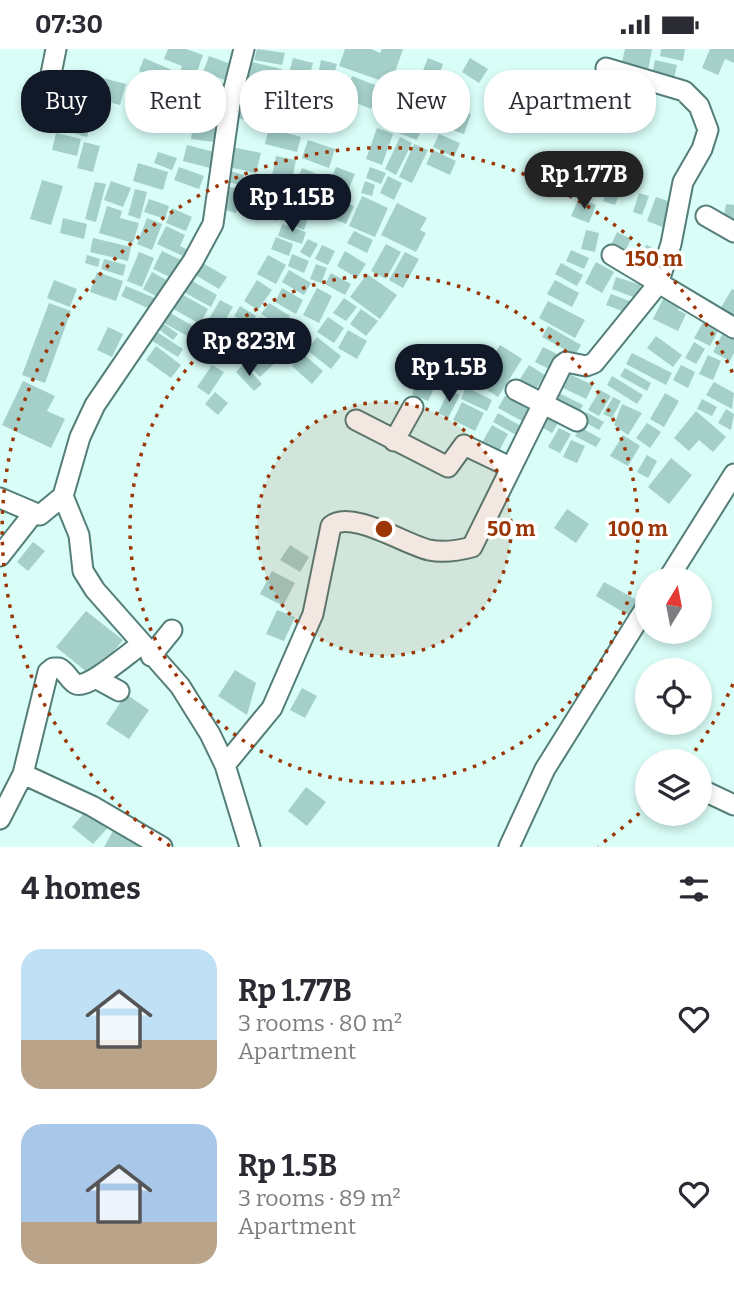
<!DOCTYPE html>
<html lang="en">
<head>
<meta charset="utf-8">
<style>
	body { margin:0; font-family:Bitter,serif; background:#f7f7f7; color:#2b2b33; height:100vh; display:flex; flex-direction:column; font-size:26px; white-space:nowrap }
	* { box-sizing:border-box; margin:0 }
	p { font-size:23px; color:#7c7c81 }
	.icon { flex:none; width:38px; height:38px; fill:none; stroke:currentColor; stroke-width:2; stroke-linecap:round; stroke-linejoin:round }
	.map { position:relative; height:798px; overflow:hidden }
	.side { display:flex; flex-direction:column; background:#fff; flex:1 }
	.side>* { flex:none }
	.guide { position:absolute; left:21px; top:21px; width:693px; height:63px; display:flex; gap:14px }
	.needle { width:46px; rotate:10deg }
	.tools { position:absolute; left:635px; top:518px; display:grid; gap:14px }
	.tools a { display:grid; place-items:center; width:77px; height:77px; border-radius:50%; background:#fff; box-shadow:0 4px 10px #0003; font-size:35px }
	.price { position:absolute; translate:-50% -60px; padding:0 16px; border-radius:24px; background:#111827; color:#fff; font-size:23px; line-height:46px; filter:drop-shadow(0 2px 4px #0008) }
	.price::after { content:''; position:absolute; left:50%; top:42px; width:21px; height:16px; margin-left:-10px; background:inherit; clip-path:polygon(0 0,100% 0,50% 100%) }
	.price.selected { background:#222; color:#fff }
	ul { padding:0; list-style:none }
	li { display:flex; align-items:center; gap:21px; height:175px; padding:0 21px }
	li span { display:grid; place-items:center; flex:none; width:196px; height:140px; border-radius:21px; color:#555 }
	li>.icon { margin-inline-start:auto }
	span .icon { width:84px; height:84px; fill:#fffc; stroke-width:1 }
	li b { font-size:30px }
	h2 { display:flex; justify-content:space-between; align-items:center; height:84px; padding:0 21px; font-size:30px }
	.pill { padding:0 24px; border-radius:28px; background:#fff; box-shadow:0 4px 10px #0003; font-size:24px; line-height:63px }
	.pill.selected { background:#111827; color:#fff }
	.status { display:flex; justify-content:space-between; align-items:center; height:49px; padding:0 35px; background:#fff; direction:ltr }
	.status svg { height:19px; fill:currentColor }
	.map>svg:first-child { display:block }
	.building { fill:#a4d0c9 }
	.lines { fill:none; stroke-linecap:round; stroke-linejoin:round }
	.minor-casing { stroke:#547e78; stroke-width:23 }
	.minor { stroke:#fff; stroke-width:19 }
	.ring { fill:none; stroke:#9b3607; stroke-width:3.5; stroke-dasharray:3.5 7 }
	.centre { fill:#9b3607; stroke:#fff; stroke-width:3.5 }
	.ring-label { font-size:21px; text-anchor:middle; font-weight:bold; fill:#9b3607; stroke:#fff; stroke-width:7; stroke-linejoin:round; paint-order:stroke }
</style>
</head>
<body>
<div class="status"><b>07:30</b><svg viewBox="0 0 49 12"><path d="M0 12V9h3v3zM5 12V6h3v6zM10 12V3h3v9zM15 12V0h3v12zM26 1h20v11H26zM47 4h2v5h-2z"/></svg></div>
<div class="map">
<svg width="734" height="798" viewBox="0 0 734 798">
	<rect width="100%" height="100%" fill="#d9fdf7"/>
	<path class="building" d="M 168,0 L 186,0 L 203,6 L 191,40 L 175,35 L 182,17 L 164,10 Z
		M 257,0 L 285,4 L 282,16 L 254,11 Z
		M 345,0 L 371,0 L 380,4 L 382,0 L 403,0 L 391,35 L 339,17 Z
		M 625,0 L 652,0 L 647,27 L 620,22 Z
		M 661,0 L 685,0 L 683,12 L 660,7 Z
		M 710,0 L 734,0 L 734,14 L 725,10 L 718,26 L 702,19 Z
		M 209,7 L 233,16 L 227,32 L 203,23 Z
		M 144,9 L 172,21 L 166,34 L 139,22 Z
		M 293,9 L 313,14 L 308,33 L 288,28 Z
		M 428,9 L 443,15 L 438,29 L 445,32 L 442,41 L 434,38 L 431,45 L 416,39 Z
		M 470,9 L 488,20 L 479,34 L 462,23 Z
		M 321,11 L 337,15 L 334,25 L 319,21 Z
		M 655,11 L 677,16 L 673,34 L 651,30 Z
		M 247,12 L 282,20 L 278,38 L 243,30 Z
		M 317,25 L 341,33 L 331,63 L 307,55 Z
		M 200,27 L 226,36 L 220,54 L 193,44 Z
		M 352,27 L 380,38 L 371,60 L 344,49 Z
		M 140,28 L 160,35 L 154,55 L 133,49 Z
		M 103,29 L 126,35 L 120,56 L 97,50 Z
		M 287,31 L 308,36 L 303,54 L 282,49 Z
		M 240,32 L 277,41 L 272,60 L 236,51 Z
		M 387,44 L 403,49 L 394,77 L 378,72 Z
		M 235,54 L 268,62 L 265,75 L 232,68 Z
		M 442,56 L 471,65 L 464,85 L 435,75 Z
		M 291,60 L 318,67 L 315,80 L 288,73 Z
		M 58,61 L 92,70 L 87,88 L 54,79 Z
		M 407,62 L 426,69 L 417,91 L 398,84 Z
		M 272,65 L 286,69 L 283,83 L 301,88 L 297,103 L 265,95 Z
		M 194,68 L 217,71 L 214,93 L 191,90 Z
		M 377,79 L 393,85 L 382,116 L 366,110 Z
		M 56,84 L 81,90 L 77,107 L 52,101 Z
		M 439,85 L 460,94 L 454,108 L 433,98 Z
		M 400,88 L 412,94 L 396,126 L 385,120 Z
		M 308,91 L 335,100 L 329,119 L 302,109 Z
		M 84,93 L 100,97 L 93,123 L 77,119 Z
		M 414,95 L 428,101 L 412,134 L 399,128 Z
		M 187,96 L 214,103 L 210,119 L 183,112 Z
		M 232,98 L 261,104 L 256,124 L 228,118 Z
		M 433,101 L 456,112 L 450,126 L 426,115 Z
		M 158,103 L 177,109 L 172,121 L 154,114 Z
		M 276,107 L 296,111 L 292,131 L 272,126 Z
		M 138,114 L 168,123 L 163,141 L 133,132 Z
		M 179,118 L 204,127 L 199,140 L 174,131 Z
		M 336,118 L 355,125 L 343,153 L 354,157 L 346,175 L 317,163 Z
		M 370,118 L 386,124 L 381,135 L 366,129 Z
		M 302,119 L 324,128 L 311,160 L 289,151 Z
		M 230,122 L 244,126 L 241,136 L 227,133 Z
		M 388,127 L 402,134 L 394,151 L 380,144 Z
		M 42,131 L 63,137 L 51,176 L 30,170 Z
		M 611,131 L 623,136 L 615,156 L 603,152 Z
		M 111,132 L 131,139 L 123,158 L 104,151 Z
		M 273,132 L 288,136 L 277,172 L 263,167 Z
		M 365,132 L 375,136 L 372,147 L 361,144 Z
		M 95,133 L 106,135 L 96,173 L 85,170 Z
		M 226,137 L 242,141 L 236,164 L 220,160 Z
		M 135,140 L 147,143 L 140,170 L 128,166 Z
		M 249,140 L 263,144 L 257,167 L 243,164 Z
		M 639,144 L 649,147 L 642,166 L 633,163 Z
		M 362,147 L 388,159 L 375,188 L 349,177 Z
		M 656,148 L 674,154 L 665,179 L 647,172 Z
		M 579,149 L 596,156 L 589,174 L 571,167 Z
		M 149,150 L 169,157 L 165,170 L 144,163 Z
		M 397,154 L 427,169 L 420,181 L 426,184 L 416,203 L 381,186 Z
		M 726,155 L 734,156 L 734,175 L 723,173 Z
		M 107,157 L 122,162 L 120,169 L 139,174 L 133,194 L 99,184 Z
		M 287,157 L 309,166 L 304,181 L 281,171 Z
		M 172,159 L 192,168 L 186,182 L 166,174 Z
		M 63,169 L 87,175 L 84,190 L 60,184 Z
		M 147,169 L 162,175 L 152,201 L 137,195 Z
		M 282,175 L 306,183 L 302,195 L 278,187 Z
		M 166,177 L 185,186 L 180,197 L 188,201 L 185,208 L 157,195 Z
		M 586,181 L 599,184 L 595,203 L 581,200 Z
		M 354,182 L 373,191 L 367,204 L 347,194 Z
		M 617,183 L 631,190 L 623,207 L 609,200 Z
		M 276,188 L 293,195 L 289,207 L 271,200 Z
		M 93,189 L 131,198 L 128,212 L 90,203 Z
		M 308,190 L 318,195 L 310,209 L 300,203 Z
		M 386,195 L 401,203 L 386,230 L 371,222 Z
		M 322,196 L 335,202 L 328,216 L 315,210 Z
		M 646,196 L 660,201 L 652,222 L 639,218 Z
		M 571,201 L 589,209 L 584,220 L 566,212 Z
		M 162,202 L 181,211 L 172,229 L 153,220 Z
		M 345,202 L 366,215 L 357,229 L 337,217 Z
		M 139,203 L 154,209 L 142,238 L 127,232 Z
		M 405,203 L 419,210 L 403,239 L 389,231 Z
		M 292,205 L 309,212 L 304,224 L 288,217 Z
		M 87,206 L 100,210 L 98,218 L 85,214 Z
		M 268,206 L 286,216 L 276,235 L 257,225 Z
		M 104,210 L 126,216 L 123,227 L 101,220 Z
		M 199,212 L 227,228 L 219,240 L 192,224 Z
		M 596,213 L 614,223 L 602,244 L 585,234 Z
		M 561,214 L 583,226 L 577,237 L 555,225 Z
		M 316,215 L 327,219 L 321,234 L 310,230 Z
		M 289,221 L 311,234 L 304,246 L 282,233 Z
		M 97,223 L 123,232 L 116,252 L 90,243 Z
		M 152,223 L 168,232 L 159,249 L 143,240 Z
		M 331,224 L 351,235 L 345,246 L 325,235 Z
		M 367,225 L 397,246 L 380,270 L 350,248 Z
		M 616,228 L 641,236 L 636,249 L 612,240 Z
		M 187,229 L 217,246 L 211,258 L 180,241 Z
		M 54,231 L 77,240 L 70,258 L 47,249 Z
		M 257,231 L 272,241 L 258,261 L 244,252 Z
		M 555,231 L 579,244 L 572,258 L 547,245 Z
		M 126,237 L 157,250 L 152,261 L 121,247 Z
		M 282,239 L 303,251 L 296,265 L 275,253 Z
		M 317,239 L 332,247 L 319,274 L 303,266 Z
		M 732,240 L 734,241 L 734,267 L 720,260 Z
		M 176,242 L 208,260 L 200,275 L 168,257 Z
		M 666,244 L 682,252 L 678,261 L 686,265 L 678,282 L 653,270 Z
		M 611,245 L 632,253 L 628,264 L 606,256 Z
		M 344,249 L 357,258 L 346,272 L 333,264 Z
		M 220,251 L 233,258 L 219,282 L 206,275 Z
		M 548,252 L 585,271 L 575,289 L 539,269 Z
		M 49,254 L 71,262 L 45,334 L 22,326 Z
		M 269,254 L 290,267 L 282,278 L 261,265 Z
		M 240,257 L 256,267 L 250,277 L 234,267 Z
		M 361,260 L 378,272 L 366,287 L 350,275 Z
		M 170,264 L 195,278 L 189,288 L 164,274 Z
		M 261,268 L 279,282 L 271,293 L 252,280 Z
		M 328,268 L 344,279 L 334,294 L 317,283 Z
		M 157,270 L 178,285 L 173,291 L 153,276 Z
		M 705,270 L 720,278 L 710,297 L 694,289 Z
		M 232,271 L 254,286 L 245,299 L 224,284 Z
		M 289,274 L 304,285 L 297,295 L 281,284 Z
		M 548,277 L 581,296 L 575,306 L 542,288 Z
		M 108,278 L 123,285 L 112,308 L 97,301 Z
		M 204,280 L 217,288 L 207,305 L 194,298 Z
		M 154,281 L 183,300 L 178,308 L 149,290 Z
		M 348,281 L 367,292 L 357,310 L 338,299 Z
		M 724,282 L 734,287 L 734,304 L 730,312 L 713,303 Z
		M 656,287 L 682,306 L 673,318 L 647,299 Z
		M 317,288 L 341,307 L 331,320 L 307,301 Z
		M 694,293 L 705,300 L 696,315 L 685,309 Z
		M 500,296 L 522,310 L 498,348 L 476,334 Z
		M 156,297 L 181,316 L 171,329 L 146,311 Z
		M 264,297 L 278,311 L 260,328 L 247,314 Z
		M 543,298 L 561,307 L 553,322 L 535,313 Z
		M 632,304 L 672,324 L 666,336 L 626,315 Z
		M 303,305 L 323,322 L 312,335 L 292,317 Z
		M 708,306 L 721,312 L 713,331 L 699,325 Z
		M 244,315 L 262,335 L 254,342 L 236,323 Z
		M 212,316 L 224,323 L 209,346 L 197,338 Z
		M 529,316 L 545,326 L 536,340 L 520,330 Z
		M 681,316 L 695,323 L 688,339 L 673,331 Z
		M 434,317 L 445,325 L 437,337 L 425,329 Z
		M 625,319 L 651,334 L 647,342 L 620,327 Z
		M 569,325 L 593,336 L 586,350 L 563,339 Z
		M 612,327 L 643,346 L 637,355 L 607,336 Z
		M 23,332 L 55,347 L 47,362 L 65,370 L 51,399 L 2,376 Z
		M 714,333 L 734,344 L 732,360 L 706,346 Z
		M 417,334 L 433,342 L 428,352 L 412,345 Z
		M 466,338 L 492,351 L 487,362 L 461,350 Z
		M 449,341 L 460,346 L 448,369 L 438,364 Z
		M 600,341 L 611,347 L 599,367 L 588,361 Z
		M 555,342 L 583,356 L 578,366 L 550,353 Z
		M 215,343 L 228,354 L 218,366 L 205,355 Z
		M 665,344 L 679,352 L 664,378 L 650,370 Z
		M 505,347 L 528,360 L 522,372 L 498,359 Z
		M 613,348 L 621,352 L 612,369 L 603,365 Z
		M 702,350 L 717,358 L 712,367 L 697,360 Z
		M 462,353 L 484,364 L 475,382 L 453,371 Z
		M 622,355 L 642,364 L 628,386 L 614,376 Z
		M 726,360 L 734,365 L 731,381 L 718,374 Z
		M 543,362 L 560,371 L 552,384 L 536,375 Z
		M 696,362 L 726,388 L 713,403 L 699,391 L 689,402 L 674,389 Z
		M 586,363 L 604,373 L 599,381 L 581,371 Z
		M 498,364 L 521,377 L 516,386 L 493,373 Z
		M 647,374 L 661,383 L 650,399 L 636,389 Z
		M 492,376 L 508,385 L 497,406 L 480,397 Z
		M 580,378 L 601,390 L 596,398 L 575,387 Z
		M 559,379 L 571,385 L 560,404 L 548,398 Z
		M 623,386 L 640,397 L 628,417 L 610,407 Z
		M 571,391 L 585,397 L 577,414 L 563,408 Z
		M 647,406 L 657,412 L 648,429 L 637,423 Z
		M 671,409 L 692,426 L 669,455 L 648,438 Z
		M 567,460 L 589,475 L 576,494 L 554,479 Z
		M 33,493 L 45,502 L 28,522 L 17,513 Z
		M 290,496 L 309,508 L 300,523 L 280,511 Z
		M 272,522 L 295,534 L 283,557 L 260,545 Z
		M 604,533 L 637,551 L 628,566 L 596,547 Z
		M 277,561 L 295,568 L 284,592 L 266,585 Z
		M 86,562 L 123,591 L 93,628 L 56,598 Z
		M 235,621 L 256,634 L 247,666 L 218,647 Z
		M 302,639 L 317,647 L 305,669 L 290,661 Z
		M 126,645 L 149,661 L 129,690 L 106,675 Z
		M 306,738 L 326,753 L 307,777 L 288,762 Z
		M 90,757 L 111,775 L 93,795 L 72,778 Z
		M 114,780 L 142,795 L 140,798 L 104,798 Z"/>
	<g class="lines">
		<defs>
			<path id="minor" d="M 244,0 L 230,55 L 213,175 L 193,212 L 95,356 L 80,388 L 63,447 L 79,486 L 83,522 L 95,541 L 180,637 L 210,685 L 225,716 L 250,798
				M 43,65 L 56,0
				M 706,167 L 734,183
				M 612,206 L 734,279
				M 516,341 L 577,372
				M 356,371 L 448,418 L 464,396 L 510,418
				M 394,392 L 413,358
				M 0,449 L 40,466 L 63,447
				M 0,507 L 33,465
				M 668,530 L 734,425
				M 151,607 L 172,581
				M 97,630 L 119,642
				M 225,716 L 272,659 L 313,565 L 331,477 C 351,460 406,496 429,501 C 443,504 457,502 472,498 L 562,316 L 566,313 L 586,317 L 594,314 L 658,235 L 671,195 L 683,133 L 702,100 L 708,81 L 699,57 L 684,42 L 606,19
				M 23,725 L 92,757 L 162,798
				M 700,740 L 734,756
				M 0,770 L 23,725 L 48,623 L 53,619 L 59,619 C 67,623 69,631 76,635 C 87,641 130,603 142,595
				M 509,798 L 545,720 L 648,555"/>
		</defs>
		<use href="#minor" class="minor-casing"/>
		<use href="#minor" class="minor"/>
	</g>
	<circle cx="384" cy="480" r="127" fill="#9b3607" fill-opacity=".12"/>
	<g class="ring">
		<circle cx="384" cy="480" r="127"/>
		<circle cx="384" cy="480" r="254"/>
		<path d="M733 635A382 382 0 0 1 689 710M647 757A382 382 0 0 1 598 797M170 797A382 382 0 1 1 733 325"/>
	</g>
	<circle cx="384" cy="480" r="10" class="centre"/>
	<g class="ring-label">
		<text x="654" y="217">150 m</text>
		<text x="511" y="487">50 m</text>
		<text x="638" y="487">100 m</text>
	</g>
</svg>
<div class="tools">
<a><svg class="needle" viewBox="-14 -14 28 28"><path d="M0-13l5 13h-10z" fill="#e53935"/><path d="M0 13l5-13h-10z" fill="#7c7c81"/></svg></a>
<a><svg class="icon" aria-label="locate" viewBox="0 0 24 24"><circle cx="12" cy="12" r="6"/><path d="M12 2v4M12 18v4M2 12h4M18 12h4"/></svg></a>
<a><svg class="icon" aria-label="layers" viewBox="0 0 24 24"><path d="M12 4l9 5-9 5-9-5zM3 14l9 5 9-5"/></svg></a>
</div>
<b class="price selected" style="left:584px;top:162px">Rp 1.77B</b>
<b class="price" style="left:292px;top:185px">Rp 1.15B</b>
<b class="price" style="left:249px;top:329px">Rp 823M</b>
<b class="price" style="left:449px;top:355px">Rp 1.5B</b>
<div class="guide">
<a class="pill selected">Buy</a>
<a class="pill">Rent</a>
<a class="pill">Filters</a>
<a class="pill">New</a>
<a class="pill">Apartment</a>
</div>
</div>
<section class="side">
<h2>4 homes<svg class="icon" aria-label="filters" viewBox="0 0 24 24"><path d="M4 7h16M4 17h16"/><circle cx="9" cy="7" r="2"/><circle cx="15" cy="17" r="2"/></svg></h2>
<ul>
<li><span style="background:linear-gradient(#bfe0f5 65%,#b9a48a 0)"><svg class="icon" aria-label="home" viewBox="0 0 24 24"><path d="M3 11l9-7 9 7M6 9v11h12V9"/></svg></span><div><b>Rp 1.77B</b><p>3 rooms · 80 m²</p><p>Apartment</p></div><svg class="icon" aria-label="heart" viewBox="0 0 24 24"><path d="M12 20l-8-8c-3-5 5-10 8-4 3-6 11-1 8 4z"/></svg></li>
<li><span style="background:linear-gradient(#a9c7e8 70%,#b9a48a 0)"><svg class="icon" aria-label="home" viewBox="0 0 24 24"><path d="M3 11l9-7 9 7M6 9v11h12V9"/></svg></span><div><b>Rp 1.5B</b><p>3 rooms · 89 m²</p><p>Apartment</p></div><svg class="icon" aria-label="heart" viewBox="0 0 24 24"><path d="M12 20l-8-8c-3-5 5-10 8-4 3-6 11-1 8 4z"/></svg></li>
</ul>
</section>
</body>
</html>
